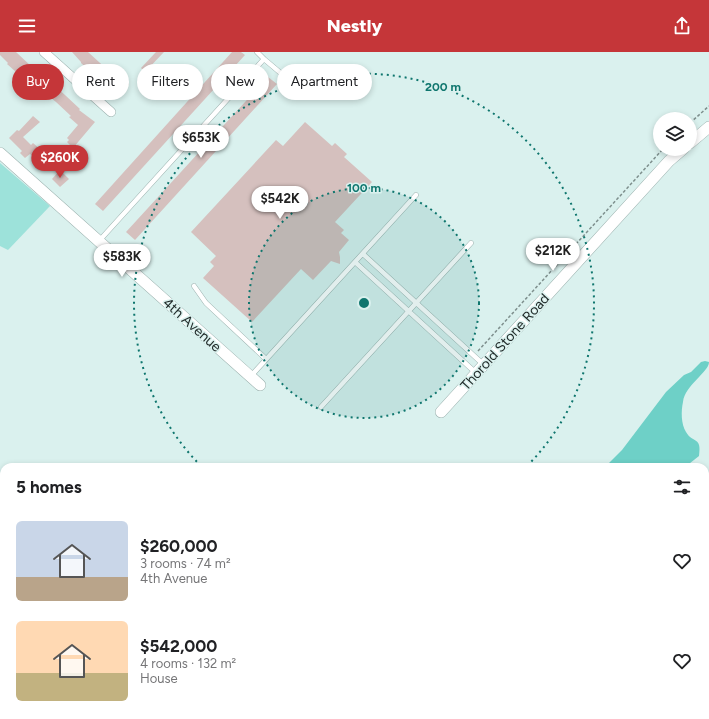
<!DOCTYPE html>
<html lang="en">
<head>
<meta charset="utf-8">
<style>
	body { margin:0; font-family:Figtree,sans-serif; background:#f2f2f2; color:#202124; height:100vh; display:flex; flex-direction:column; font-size:15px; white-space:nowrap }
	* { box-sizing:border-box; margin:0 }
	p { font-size:13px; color:#757577 }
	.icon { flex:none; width:22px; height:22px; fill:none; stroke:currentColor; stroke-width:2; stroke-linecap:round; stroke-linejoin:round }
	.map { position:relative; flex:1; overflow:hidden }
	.details { position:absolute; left:0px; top:411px; width:709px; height:256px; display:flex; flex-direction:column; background:#fff; border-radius:12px 12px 0 0; box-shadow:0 2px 6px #0003 }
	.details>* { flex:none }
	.top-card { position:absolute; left:12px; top:12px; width:400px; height:36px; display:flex; gap:8px }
	.buttons { position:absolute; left:653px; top:60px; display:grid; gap:8px }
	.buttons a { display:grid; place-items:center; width:44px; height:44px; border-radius:50%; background:#fff; box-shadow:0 2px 6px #0003; font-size:20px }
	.price { position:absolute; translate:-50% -34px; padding:0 9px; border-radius:14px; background:#fff; color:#222; font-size:13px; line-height:26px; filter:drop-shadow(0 1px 2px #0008) }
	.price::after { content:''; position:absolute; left:50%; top:24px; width:12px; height:9px; margin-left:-6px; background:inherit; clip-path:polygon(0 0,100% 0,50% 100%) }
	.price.on { background:#c53639; color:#fff }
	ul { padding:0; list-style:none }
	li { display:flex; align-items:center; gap:12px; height:100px; padding:0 16px }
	li span { display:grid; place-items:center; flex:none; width:112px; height:80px; border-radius:6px; color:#555 }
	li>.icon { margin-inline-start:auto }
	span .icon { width:48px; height:48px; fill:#fffc; stroke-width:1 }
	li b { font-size:17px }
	h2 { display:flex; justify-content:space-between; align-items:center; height:48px; padding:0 16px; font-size:17px }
	.tag { padding:0 14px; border-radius:18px; background:#fff; box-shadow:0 2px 6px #0003; font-size:14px; line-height:36px }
	.tag.on { background:#c53639; color:#fff }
	header { display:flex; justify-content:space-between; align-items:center; height:52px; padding:0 16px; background:#c53639; color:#fff; font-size:18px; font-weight:800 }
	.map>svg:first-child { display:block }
	.green { fill:#9de2da }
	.water { fill:#6ed0c7 }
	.building { fill:#d5c0be }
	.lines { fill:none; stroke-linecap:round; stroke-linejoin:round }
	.service-casing { stroke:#9bb1ae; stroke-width:5.5 }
	.minor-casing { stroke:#9bb1ae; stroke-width:10 }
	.tertiary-casing { stroke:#9bb1ae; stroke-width:12 }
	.path { stroke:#7e8f8d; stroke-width:1.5; stroke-dasharray:3 2; stroke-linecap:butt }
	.service { stroke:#fff; stroke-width:4.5 }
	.minor { stroke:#fff; stroke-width:9 }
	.tertiary { stroke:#fff; stroke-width:11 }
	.rail-casing { stroke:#4b5856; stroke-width:4 }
	.rail { stroke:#daf1ee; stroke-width:2.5; stroke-dasharray:8; stroke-linecap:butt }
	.ring { fill:none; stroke:#0f766e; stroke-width:2; stroke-dasharray:2 4 }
	.labels { text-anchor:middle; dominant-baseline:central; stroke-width:3; stroke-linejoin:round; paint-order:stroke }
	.street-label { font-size:14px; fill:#1e2726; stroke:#daf1ee }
	.centre { fill:#0f766e; stroke:#daf1ee; stroke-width:2 }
	.ring-label { font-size:12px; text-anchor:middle; font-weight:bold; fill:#0f766e; stroke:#daf1ee; stroke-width:3; stroke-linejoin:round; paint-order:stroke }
</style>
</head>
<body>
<header><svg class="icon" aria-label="menu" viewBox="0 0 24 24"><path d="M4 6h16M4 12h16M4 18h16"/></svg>Nestly<svg class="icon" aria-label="share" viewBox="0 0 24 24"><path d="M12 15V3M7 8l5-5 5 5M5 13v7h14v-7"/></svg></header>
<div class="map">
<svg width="709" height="667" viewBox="0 0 709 667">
	<rect width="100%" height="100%" fill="#daf1ee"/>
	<path class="green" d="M 0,111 L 50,154 L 8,198 L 0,194 Z"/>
	<path class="water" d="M 705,309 L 709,310 C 709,320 685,333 683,350 C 681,359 681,372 686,380 C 693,392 702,384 699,404 L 685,415 L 605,415 L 622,398 L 666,340 L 684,323 L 691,320 L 701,310 Z"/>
	<path class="building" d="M 0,0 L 16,0 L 50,32 L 51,30 L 80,57 L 79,58 L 95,70 L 73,96 L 67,90 L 69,88 L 67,86 L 78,73 L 69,65 L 71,64 L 56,50 L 45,41 L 44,42 L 35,34 L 33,35 L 7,12 L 8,11 L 0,3 Z
		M 72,0 L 88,0 L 122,31 L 124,28 L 129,32 L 120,43 L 107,31 L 105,33 L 81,11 L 81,10 Z
		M 156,0 L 164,0 L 145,20 L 141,16 Z
		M 232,0 L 241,0 L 245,3 L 103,159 L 95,152 Z
		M 268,25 L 277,32 L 135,188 L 126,180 Z
		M 33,64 L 40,70 L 23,85 L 31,93 L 33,91 L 40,97 L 41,96 L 48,101 L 41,110 L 30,102 L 25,106 L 20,101 L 22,99 L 9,86 L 17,78 L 19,79 Z
		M 305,70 L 332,94 L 335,91 L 347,102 L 344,105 L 372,130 L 335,170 L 344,178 L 341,181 L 349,188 L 339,200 L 340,205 L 340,212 L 331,209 L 313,228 L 301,217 L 252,270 L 203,226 L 214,214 L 210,210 L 216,204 L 191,180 L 276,88 L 283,94 Z
		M 60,118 L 69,127 L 60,135 L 52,127 Z"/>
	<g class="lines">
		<defs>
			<path id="service" d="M 257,0 L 264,7
				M 99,189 L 264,7 L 283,23
				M 363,202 L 484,313
				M 355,210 L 476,321
				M 194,234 L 206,251 L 266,307
				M 250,325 L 416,143
				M 321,355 L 471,191"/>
			<path id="minor" d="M 44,0 L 111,60"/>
			<path id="tertiary" d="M 690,91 L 709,75
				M 0,101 L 260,333
				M 441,360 L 669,109 L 683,97"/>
		</defs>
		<use href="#service" class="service-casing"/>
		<use href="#minor" class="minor-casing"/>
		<use href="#tertiary" class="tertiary-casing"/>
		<path class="path" d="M 690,71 L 709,54
			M 478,299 L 663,97
			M 0,560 L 4,562
			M 182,663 L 191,667"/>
		<use href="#service" class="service"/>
		<use href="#minor" class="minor"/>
		<use href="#tertiary" class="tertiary"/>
		<defs>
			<path id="rail" d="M 0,455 L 4,456
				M 536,663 L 546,667"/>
		</defs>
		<use href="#rail" class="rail-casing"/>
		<use href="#rail" class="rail"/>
	</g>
	<circle cx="364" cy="251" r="115" fill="#0f766e" fill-opacity=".12"/>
	<g class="ring">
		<circle cx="364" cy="251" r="115"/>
		<path d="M201 414A230 230 0 1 1 527 414"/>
	</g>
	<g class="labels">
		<g class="street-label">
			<text transform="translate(192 273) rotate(42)">4th Avenue</text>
			<text transform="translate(505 290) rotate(-48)">Thorold Stone Road</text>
		</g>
	</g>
	<circle cx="364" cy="251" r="6" class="centre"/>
	<g class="ring-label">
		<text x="443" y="39">200 m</text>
		<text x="364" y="140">100 m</text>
	</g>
</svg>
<div class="buttons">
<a><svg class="icon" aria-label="layers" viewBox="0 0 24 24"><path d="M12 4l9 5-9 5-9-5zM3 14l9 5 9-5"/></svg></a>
</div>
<b class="price" style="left:201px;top:107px">$653K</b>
<b class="price on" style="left:60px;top:127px">$260K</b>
<b class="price" style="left:280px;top:168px">$542K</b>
<b class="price" style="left:553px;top:220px">$212K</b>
<b class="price" style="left:122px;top:226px">$583K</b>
<div class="top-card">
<a class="tag on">Buy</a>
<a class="tag">Rent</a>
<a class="tag">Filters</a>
<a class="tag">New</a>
<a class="tag">Apartment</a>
</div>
<section class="details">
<h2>5 homes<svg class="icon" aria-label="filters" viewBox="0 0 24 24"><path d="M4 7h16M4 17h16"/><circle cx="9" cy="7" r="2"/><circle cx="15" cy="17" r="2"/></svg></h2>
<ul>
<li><span style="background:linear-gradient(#c9d6e8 70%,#b9a48a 0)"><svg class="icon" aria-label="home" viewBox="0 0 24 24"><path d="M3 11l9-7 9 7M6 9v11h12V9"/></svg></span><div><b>$260,000</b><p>3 rooms · 74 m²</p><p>4th Avenue</p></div><svg class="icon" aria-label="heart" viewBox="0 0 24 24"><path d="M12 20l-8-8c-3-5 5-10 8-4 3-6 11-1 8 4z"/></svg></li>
<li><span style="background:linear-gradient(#ffd9b3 65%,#c2b280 0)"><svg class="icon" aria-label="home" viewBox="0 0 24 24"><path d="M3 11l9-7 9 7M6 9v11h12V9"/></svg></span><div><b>$542,000</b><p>4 rooms · 132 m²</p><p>House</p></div><svg class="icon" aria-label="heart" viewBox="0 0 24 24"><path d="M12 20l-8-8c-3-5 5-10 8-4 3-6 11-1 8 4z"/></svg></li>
</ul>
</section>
</div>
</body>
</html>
